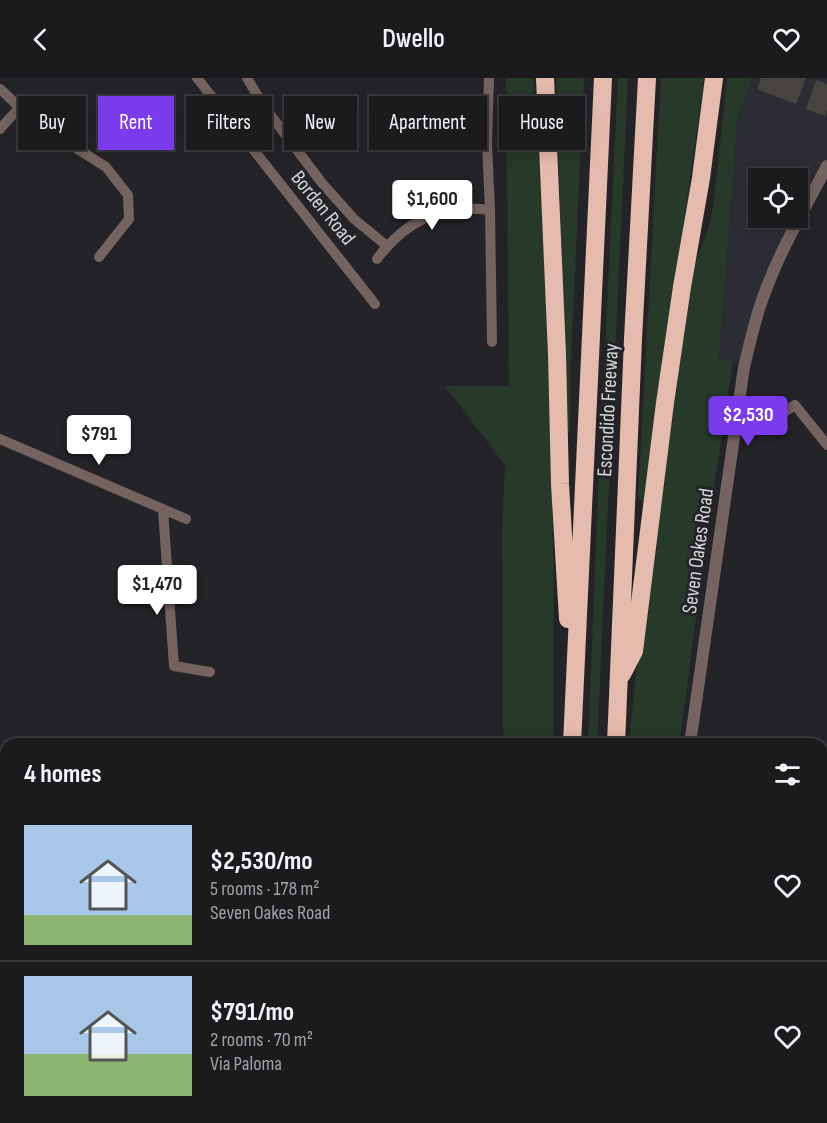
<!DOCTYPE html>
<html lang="en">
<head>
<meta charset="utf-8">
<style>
	body { margin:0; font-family:"Sofia Sans Condensed",sans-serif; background:#28282b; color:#f1f3f6; height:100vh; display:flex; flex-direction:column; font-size:22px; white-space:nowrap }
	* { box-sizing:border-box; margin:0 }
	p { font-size:20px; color:#a0a1a4 }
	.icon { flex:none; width:33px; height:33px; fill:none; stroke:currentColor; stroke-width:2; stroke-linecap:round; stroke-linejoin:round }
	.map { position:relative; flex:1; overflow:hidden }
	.panel { position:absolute; left:0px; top:660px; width:828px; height:386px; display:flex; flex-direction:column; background:#1b1b1e; border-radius:18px 18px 0 0; box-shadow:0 3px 15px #0003,0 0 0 2px #39393c }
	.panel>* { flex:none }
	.banner { position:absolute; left:18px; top:18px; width:792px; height:54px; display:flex; gap:12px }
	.fabs { position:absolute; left:748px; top:90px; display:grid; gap:12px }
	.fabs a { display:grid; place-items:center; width:60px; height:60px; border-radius:0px; background:#1b1b1e; box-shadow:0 3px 15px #0003,0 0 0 2px #39393c; font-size:30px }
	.price { position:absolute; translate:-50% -51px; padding:0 14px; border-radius:6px; background:#fff; color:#222; font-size:20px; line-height:39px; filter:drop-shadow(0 2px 3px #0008) }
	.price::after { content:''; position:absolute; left:50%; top:36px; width:18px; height:14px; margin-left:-9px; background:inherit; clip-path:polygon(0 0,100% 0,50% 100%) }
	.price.on { background:#7c3aed; color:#fff }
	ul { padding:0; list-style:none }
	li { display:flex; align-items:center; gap:18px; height:150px; padding:0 24px }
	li+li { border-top:2px solid #39393c }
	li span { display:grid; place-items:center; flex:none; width:168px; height:120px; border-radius:0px; color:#555 }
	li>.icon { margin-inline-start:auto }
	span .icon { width:72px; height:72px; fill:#fffc; stroke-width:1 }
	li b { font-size:26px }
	h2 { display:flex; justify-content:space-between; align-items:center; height:72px; padding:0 24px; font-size:26px }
	.pill { padding:0 21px; border-radius:0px; background:#1b1b1e; box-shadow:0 3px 15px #0003,0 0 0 2px #39393c; font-size:21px; line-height:54px }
	.pill.on { background:#7c3aed; color:#fff }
	header { display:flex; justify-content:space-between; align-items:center; height:78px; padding:0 24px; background:#1b1b1e; font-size:27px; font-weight:600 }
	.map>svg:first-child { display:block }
	.built { fill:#2c2c35; fill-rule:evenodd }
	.green { fill:#273929 }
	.building { fill:#474340 }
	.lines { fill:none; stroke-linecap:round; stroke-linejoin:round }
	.minor { stroke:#74635e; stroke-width:10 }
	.tertiary { stroke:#74635e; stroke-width:12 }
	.motorway { stroke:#e4bbad; stroke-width:18 }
	.labels { text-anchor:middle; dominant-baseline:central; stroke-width:6; stroke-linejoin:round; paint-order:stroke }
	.street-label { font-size:21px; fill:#d5d5d7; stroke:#242428 }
</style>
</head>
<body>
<header><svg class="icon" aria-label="back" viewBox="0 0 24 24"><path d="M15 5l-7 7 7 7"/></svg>Dwello<svg class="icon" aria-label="heart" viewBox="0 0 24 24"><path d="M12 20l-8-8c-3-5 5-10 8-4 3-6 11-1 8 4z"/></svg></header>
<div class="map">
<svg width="827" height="1045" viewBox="0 0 827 1045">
	<rect width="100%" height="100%" fill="#242428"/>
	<path class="built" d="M 752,0 L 827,0 L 827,88 L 778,183 L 745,284 L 719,282 L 738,38 ZM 759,100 L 798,100 L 798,140 L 759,140 Z"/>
	<path class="green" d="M 506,0 L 533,0 C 549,222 556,444 553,666 L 503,666 L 502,451 L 505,387 L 445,308 L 509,308 Z
		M 556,0 L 584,0 L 571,282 L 570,353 L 567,355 Z
		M 618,0 L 628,0 L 597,666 L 588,666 L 598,415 Z
		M 661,0 L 704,0 L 645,423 L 640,422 L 638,418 Z
		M 727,0 L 752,0 L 738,38 L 719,281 L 733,282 L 706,463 L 683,639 L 679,666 L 629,666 L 633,622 L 655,455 L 694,188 L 708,152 L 713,130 Z
		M 827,843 L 827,1015 L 822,1013 L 822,844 Z"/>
	<path class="building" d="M 761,0 L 806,0 L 796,26 L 757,11 Z
		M 816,2 L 827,6 L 827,32 L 825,38 L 806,31 Z
		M 748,1040 L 774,1040 L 776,1044 L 738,1045 Z"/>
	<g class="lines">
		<path class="minor" d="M 197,0 L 375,226
			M 247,0 L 263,27 L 322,105 L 354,141 L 387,168
			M 489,0 L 487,65 L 490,132 L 492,264
			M 0,11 L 34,43 L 106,89 L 128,117 L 129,141 L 99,179
			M 0,51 L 19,30
			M 377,181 C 406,142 441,126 490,132
			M 778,338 L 795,327 L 827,367
			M 0,361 L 186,441
			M 163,432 L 174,588 L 210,594
			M 822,791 L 827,797"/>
		<path class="tertiary" d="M 690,666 L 744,289 C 750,265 755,240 764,217 C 780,172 805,130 827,88
			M 660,1045 L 660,1040"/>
		<path class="motorway" d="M 545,0 L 557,276 L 560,406 L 568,541
			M 622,596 L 634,573 L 665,325 L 682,209 L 701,100 L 714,0
			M 572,666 L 603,0
			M 616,666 L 633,261 L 647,0
			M 556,1045 L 556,1040
			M 599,1045 L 600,1040"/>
	</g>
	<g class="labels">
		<g class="street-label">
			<text transform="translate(323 130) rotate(51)">Borden Road</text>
			<text transform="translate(608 332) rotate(-87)">Escondido Freeway</text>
			<text transform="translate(698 473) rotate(-82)">Seven Oakes Road</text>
		</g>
	</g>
</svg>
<div class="fabs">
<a><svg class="icon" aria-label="locate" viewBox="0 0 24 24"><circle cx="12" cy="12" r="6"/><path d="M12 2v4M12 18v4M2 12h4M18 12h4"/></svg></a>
</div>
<b class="price" style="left:432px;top:153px">$1,600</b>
<b class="price on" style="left:748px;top:369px">$2,530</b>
<b class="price" style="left:99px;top:388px">$791</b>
<b class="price" style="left:157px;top:538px">$1,470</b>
<div class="banner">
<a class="pill">Buy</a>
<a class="pill on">Rent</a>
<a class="pill">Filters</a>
<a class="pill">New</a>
<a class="pill">Apartment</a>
<a class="pill">House</a>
</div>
<section class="panel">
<h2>4 homes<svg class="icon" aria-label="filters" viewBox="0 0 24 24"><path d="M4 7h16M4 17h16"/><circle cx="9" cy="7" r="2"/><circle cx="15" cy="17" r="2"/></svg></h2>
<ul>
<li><span style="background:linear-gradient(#a9c7e8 75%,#8fb573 0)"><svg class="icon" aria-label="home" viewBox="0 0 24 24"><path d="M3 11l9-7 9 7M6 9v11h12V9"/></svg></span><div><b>$2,530/mo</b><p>5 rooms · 178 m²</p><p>Seven Oakes Road</p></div><svg class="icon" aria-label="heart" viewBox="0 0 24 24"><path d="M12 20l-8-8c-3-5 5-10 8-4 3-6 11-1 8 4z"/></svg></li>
<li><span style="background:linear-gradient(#a9c7e8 65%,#8fb573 0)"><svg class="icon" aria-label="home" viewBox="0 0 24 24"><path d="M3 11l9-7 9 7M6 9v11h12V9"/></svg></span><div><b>$791/mo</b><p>2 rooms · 70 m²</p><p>Via Paloma</p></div><svg class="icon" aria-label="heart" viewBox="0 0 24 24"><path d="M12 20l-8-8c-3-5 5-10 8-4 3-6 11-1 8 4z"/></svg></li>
</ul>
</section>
</div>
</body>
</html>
